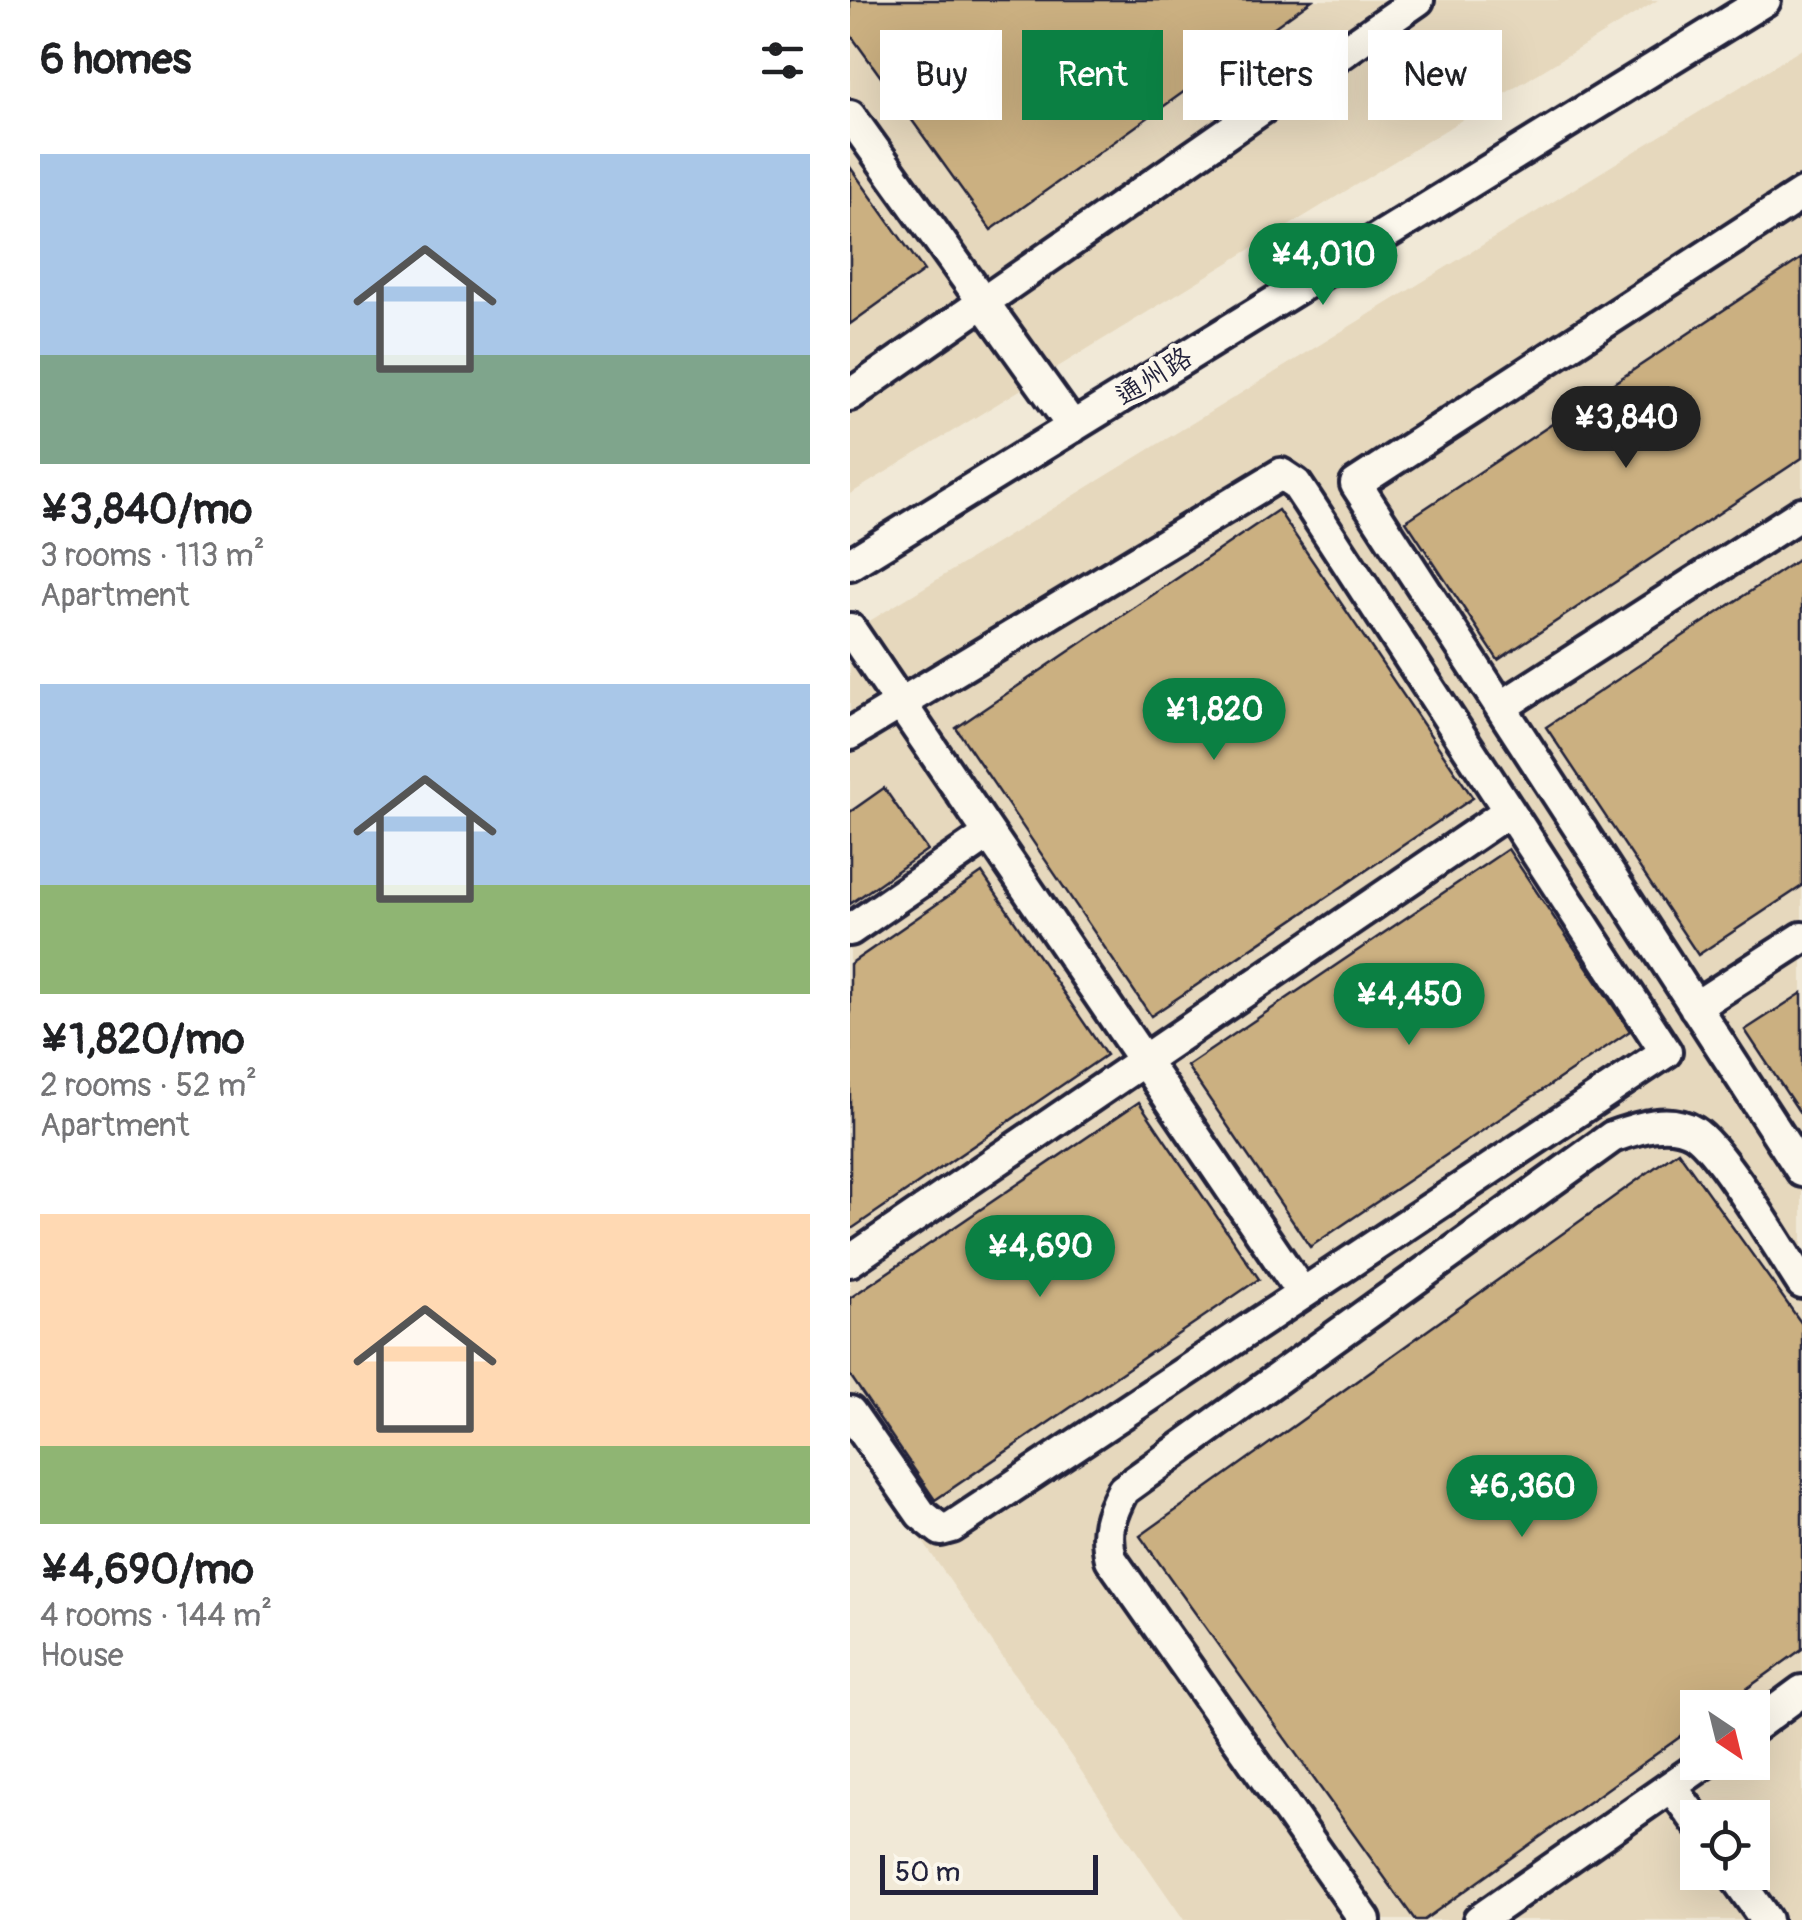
<!DOCTYPE html>
<html lang="en">
<head>
<meta charset="utf-8">
<style>
	body { margin:0; font-family:Pangolin,"LXGW WenKai TC",sans-serif; background:#f2f2f2; color:#202124; height:100vh; display:flex; flex-direction:column; font-size:38px; white-space:nowrap }
	* { box-sizing:border-box; margin:0 }
	p { font-size:32px; color:#757577 }
	.icon { flex:none; width:55px; height:55px; fill:none; stroke:currentColor; stroke-width:2; stroke-linecap:round; stroke-linejoin:round }
	.map { position:relative; flex:1; overflow:hidden }
	.sheet { display:flex; flex-direction:column; background:#fff; width:850px }
	.sheet>* { flex:none }
	.guide { position:absolute; left:30px; top:30px; width:770px; height:90px; display:flex; gap:20px }
	.needle { width:65px; rotate:145deg }
	.buttons { position:absolute; left:830px; top:1690px; display:grid; gap:20px }
	.buttons a { display:grid; place-items:center; width:90px; height:90px; border-radius:0px; background:#fff; box-shadow:0 10px 40px #0002; font-size:50px }
	.scale { position:absolute; left:30px; bottom:25px; width:218px; box-sizing:border-box; padding-left:10px; border:5px solid #22223b; border-top:0; font-size:28px; line-height:35px; white-space:nowrap; color:#22223b; -webkit-text-stroke:8px #fbf7ec; paint-order:stroke }
	.price { position:absolute; translate:-50% -85px; padding:0 22px; border-radius:35px; background:#0b8043; color:#fff; font-size:32px; line-height:65px; filter:drop-shadow(0 2px 5px #0008) }
	.price::after { content:''; position:absolute; left:50%; top:60px; width:30px; height:22px; margin-left:-15px; background:inherit; clip-path:polygon(0 0,100% 0,50% 100%) }
	.price.on { background:#222; color:#fff }
	ul { padding:0; list-style:none }
	li { display:grid; align-content:center; gap:20px; height:530px; padding:0 40px }
	li span { display:grid; place-items:center; height:310px; border-radius:0px; color:#555 }
	li>.icon { margin-inline-start:auto }
	span .icon { width:180px; height:180px; fill:#fffc; stroke-width:1 }
	li b { font-size:42px }
	h2 { display:flex; justify-content:space-between; align-items:center; height:120px; padding:0 40px; font-size:42px }
	.chip { padding:0 35px; border-radius:0px; background:#fff; box-shadow:0 10px 40px #0002; font-size:35px; line-height:90px }
	.chip.on { background:#0b8043; color:#fff }
	main { display:flex; flex:1; min-height:0 }
	.map>svg:first-child { display:block }
	.built { fill:#e6d8bd; fill-rule:evenodd }
	.building { fill:#cbb081; stroke:#22223b; stroke-width:2.5 }
	.lines { fill:none; stroke-linecap:round; stroke-linejoin:round }
	.minor-casing { stroke:#22223b; stroke-width:38 }
	.minor { stroke:#fbf7ec; stroke-width:30 }
	.labels { text-anchor:middle; dominant-baseline:central; stroke-width:9; stroke-linejoin:round; paint-order:stroke }
	.street-label { font-size:28px; fill:#22223b; stroke:#fbf7ec }
</style>
</head>
<body>
<main>
<section class="sheet">
<h2>6 homes<svg class="icon" aria-label="filters" viewBox="0 0 24 24"><path d="M4 7h16M4 17h16"/><circle cx="9" cy="7" r="2"/><circle cx="15" cy="17" r="2"/></svg></h2>
<ul>
<li><span style="background:linear-gradient(#a9c7e8 65%,#7fa58c 0)"><svg class="icon" aria-label="home" viewBox="0 0 24 24"><path d="M3 11l9-7 9 7M6 9v11h12V9"/></svg></span><div><b>¥3,840/mo</b><p>3 rooms · 113 m²</p><p>Apartment</p></div></li>
<li><span style="background:linear-gradient(#a9c7e8 65%,#8fb573 0)"><svg class="icon" aria-label="home" viewBox="0 0 24 24"><path d="M3 11l9-7 9 7M6 9v11h12V9"/></svg></span><div><b>¥1,820/mo</b><p>2 rooms · 52 m²</p><p>Apartment</p></div></li>
<li><span style="background:linear-gradient(#ffd9b3 75%,#8fb573 0)"><svg class="icon" aria-label="home" viewBox="0 0 24 24"><path d="M3 11l9-7 9 7M6 9v11h12V9"/></svg></span><div><b>¥4,690/mo</b><p>4 rooms · 144 m²</p><p>House</p></div></li>
</ul>
</section>
<div class="map">
<svg width="952" height="1920" viewBox="0 0 952 1920">
	<rect width="100%" height="100%" fill="#f1e9d7"/>
	<filter id="ink" filterUnits="userSpaceOnUse"><feTurbulence type="fractalNoise" baseFrequency=".01" numOctaves="2"/><feDisplacementMap in="SourceGraphic" scale="20" xChannelSelector="R" yChannelSelector="G"/><feConvolveMatrix kernelMatrix="1 2 1 2 8 2 1 2 1" color-interpolation-filters="sRGB"/></filter>
	<g filter="url(#ink)">
		<path class="built" d="M 0,0 L 808,0 L 0,494 Z
			M 952,49 L 952,1920 L 334,1920 L 0,1436 L 0,633 ZM 848,1708 L 902,1708 L 902,1762 L 848,1762 ZM 848,1818 L 902,1818 L 902,1872 L 848,1872 Z"/>
		<path class="building" d="M 0,0 L 462,0 L 141,230 L 0,34 Z
			M 0,167 L 74,271 L 0,324 Z
			M 952,258 L 952,458 L 648,660 L 556,521 Z
			M 428,510 L 623,798 L 301,1016 L 106,728 Z
			M 952,557 L 952,886 L 848,955 L 696,727 Z
			M 34,788 L 77,850 L 0,904 L 0,812 Z
			M 658,849 L 780,1031 L 460,1247 L 337,1066 Z
			M 132,873 L 256,1055 L 0,1230 L 0,964 Z
			M 952,993 L 952,1116 L 895,1030 Z
			M 289,1102 L 409,1279 L 85,1500 L 0,1375 L 0,1298 Z
			M 828,1151 L 952,1324 L 952,1649 L 870,1708 L 848,1708 L 848,1724 L 574,1920 L 565,1920 L 290,1536 Z"/>
		<g class="lines">
			<defs>
				<path id="minor" d="M 0,116 L 223,427
					M 952,194 L 506,484 L 952,1171
					M 0,395 L 568,0
					M 0,564 L 915,0
					M 0,629 L 452,1293
					M 651,707 L 952,513
					M 0,734 L 431,474 L 446,484 L 458,502 L 816,1052 L 102,1527 L 91,1530 L 71,1514 L 0,1412
					M 0,930 L 139,834
					M 845,1007 L 952,938
					M 0,1261 L 659,811
					M 902,1728 L 952,1691
					M 822,1788 L 848,1823
					M 882,1872 L 916,1920
					M 515,1920 L 261,1559 C 254,1531 260,1515 273,1490 L 762,1137 C 788,1128 819,1117 844,1132 C 871,1149 931,1251 952,1283
					M 629,1920 L 856,1762"/>
			</defs>
			<use href="#minor" class="minor-casing"/>
			<use href="#minor" class="minor"/>
		</g>
	</g>
	<g class="labels">
		<g class="street-label">
			<text transform="translate(304 377) rotate(-32)">通州路</text>
		</g>
	</g>
</svg>
<div class="buttons">
<a><svg class="needle" viewBox="-14 -14 28 28"><path d="M0-13l5 13h-10z" fill="#e53935"/><path d="M0 13l5-13h-10z" fill="#757577"/></svg></a>
<a><svg class="icon" aria-label="locate" viewBox="0 0 24 24"><circle cx="12" cy="12" r="6"/><path d="M12 2v4M12 18v4M2 12h4M18 12h4"/></svg></a>
</div>
<div class="scale">50 m</div>
<b class="price" style="left:473px;top:308px">¥4,010</b>
<b class="price on" style="left:776px;top:471px">¥3,840</b>
<b class="price" style="left:364px;top:763px">¥1,820</b>
<b class="price" style="left:559px;top:1048px">¥4,450</b>
<b class="price" style="left:190px;top:1300px">¥4,690</b>
<b class="price" style="left:672px;top:1540px">¥6,360</b>
<div class="guide">
<a class="chip">Buy</a>
<a class="chip on">Rent</a>
<a class="chip">Filters</a>
<a class="chip">New</a>
</div>
</div>
</main>
</body>
</html>
